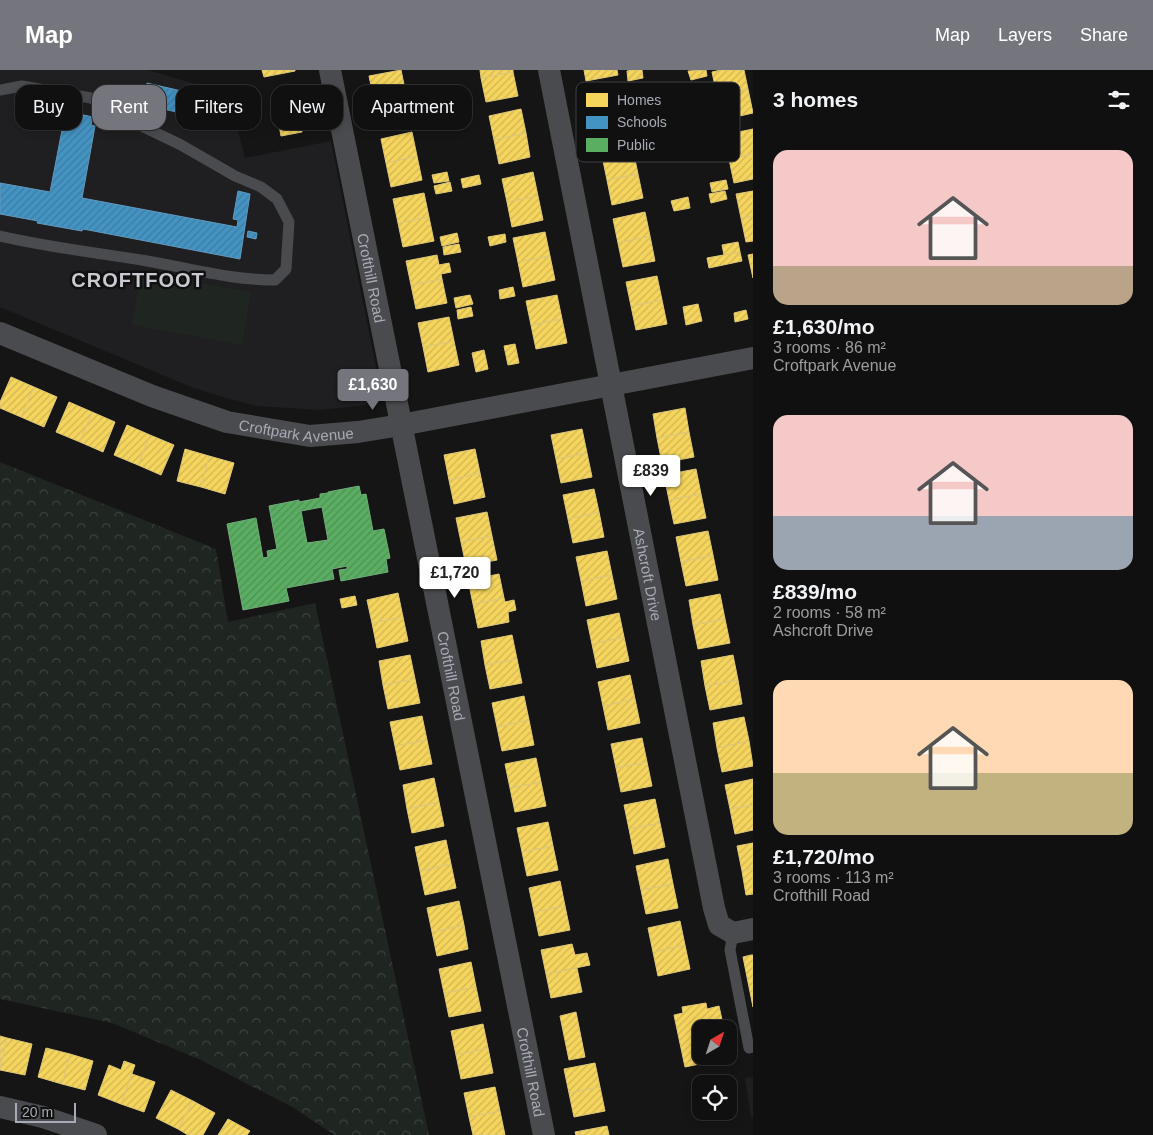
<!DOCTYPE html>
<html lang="en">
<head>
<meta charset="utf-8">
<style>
	body { margin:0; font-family:Helvetica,sans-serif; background:#191919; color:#f1f3f6; height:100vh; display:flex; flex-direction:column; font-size:19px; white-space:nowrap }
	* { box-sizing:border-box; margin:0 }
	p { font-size:16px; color:#9c9d9f }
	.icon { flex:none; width:28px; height:28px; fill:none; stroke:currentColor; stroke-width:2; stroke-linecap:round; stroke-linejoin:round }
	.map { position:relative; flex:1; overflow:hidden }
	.panel { display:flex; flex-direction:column; background:#101010; width:400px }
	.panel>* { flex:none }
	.hud { position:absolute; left:15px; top:15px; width:475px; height:45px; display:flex; gap:10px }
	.needle { width:32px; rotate:39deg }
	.fabs { position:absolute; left:692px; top:950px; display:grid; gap:10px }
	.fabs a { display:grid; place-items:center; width:45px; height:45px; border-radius:10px; background:#101010; box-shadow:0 2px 8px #0003,0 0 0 1px #303030; font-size:25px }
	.scale { position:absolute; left:15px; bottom:12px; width:61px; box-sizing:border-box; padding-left:5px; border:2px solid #a8abb5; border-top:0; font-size:14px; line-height:18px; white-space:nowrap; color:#a8abb5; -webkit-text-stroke:4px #101011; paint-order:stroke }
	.price { position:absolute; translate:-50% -42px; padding:0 11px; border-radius:5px; background:#fff; color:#222; font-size:16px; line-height:32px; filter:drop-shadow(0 1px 2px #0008) }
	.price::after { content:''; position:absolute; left:50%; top:30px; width:15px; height:11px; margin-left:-8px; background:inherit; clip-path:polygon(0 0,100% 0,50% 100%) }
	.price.selected { background:#75767d; color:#fff }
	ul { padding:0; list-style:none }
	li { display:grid; align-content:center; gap:10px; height:265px; padding:0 20px }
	li span { display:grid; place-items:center; height:155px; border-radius:15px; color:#555 }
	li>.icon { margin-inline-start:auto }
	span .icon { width:90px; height:90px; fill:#fffc; stroke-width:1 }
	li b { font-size:21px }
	h2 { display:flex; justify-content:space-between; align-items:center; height:60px; padding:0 20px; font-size:21px }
	.tag { padding:0 18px; border-radius:15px; background:#101010; box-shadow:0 2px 8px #0003,0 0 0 1px #303030; font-size:18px; line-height:45px }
	.tag.selected { background:#75767d; color:#fff }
	header { display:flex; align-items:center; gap:30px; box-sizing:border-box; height:70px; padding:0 25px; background:#75767d; color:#fff }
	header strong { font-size:24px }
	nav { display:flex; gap:28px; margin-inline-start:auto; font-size:18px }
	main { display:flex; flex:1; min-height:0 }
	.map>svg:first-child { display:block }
	.built { fill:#1f1f21 }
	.forest { fill:url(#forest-crowns) }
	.garden { fill:#1f2520 }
	.homes { fill:url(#homes-hatch); stroke:#dfc877 }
	.schools { fill:url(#schools-hatch); stroke:#619abf }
	.public { fill:url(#public-hatch); stroke:#71ad7a; fill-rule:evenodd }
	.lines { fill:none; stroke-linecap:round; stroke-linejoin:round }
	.service { stroke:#4a4b4e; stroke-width:11 }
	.minor { stroke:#4a4b4e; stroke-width:22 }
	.labels { text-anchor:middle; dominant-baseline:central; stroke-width:5; stroke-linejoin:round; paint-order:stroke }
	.street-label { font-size:15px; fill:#a8abb5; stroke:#101011 }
	.district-label { font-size:20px; font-weight:bold; letter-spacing:1px; fill:#c9cad1; stroke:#101011 }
	.key { fill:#101011; stroke:#3e3e42; stroke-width:1 }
	.key-label { font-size:14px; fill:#a8abb5 }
</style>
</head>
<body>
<header>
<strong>Map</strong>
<nav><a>Map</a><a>Layers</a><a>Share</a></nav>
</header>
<main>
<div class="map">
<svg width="753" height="1065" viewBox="0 0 753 1065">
	<defs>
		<pattern id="forest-crowns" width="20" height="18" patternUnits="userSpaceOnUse" patternTransform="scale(1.25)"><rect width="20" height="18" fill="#1f2520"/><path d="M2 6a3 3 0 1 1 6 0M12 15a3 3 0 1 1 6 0" fill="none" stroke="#3d423e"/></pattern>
		<pattern id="homes-hatch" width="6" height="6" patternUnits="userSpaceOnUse" patternTransform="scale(1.25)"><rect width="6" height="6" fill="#f6d55c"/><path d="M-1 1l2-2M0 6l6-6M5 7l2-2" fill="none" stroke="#cfb554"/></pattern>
		<pattern id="schools-hatch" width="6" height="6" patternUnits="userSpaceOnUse" patternTransform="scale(1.25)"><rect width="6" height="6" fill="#4393c3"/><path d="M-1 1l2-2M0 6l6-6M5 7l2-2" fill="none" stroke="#3f7ba0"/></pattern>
		<pattern id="public-hatch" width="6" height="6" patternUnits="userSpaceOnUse" patternTransform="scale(1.25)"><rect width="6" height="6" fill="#5aae61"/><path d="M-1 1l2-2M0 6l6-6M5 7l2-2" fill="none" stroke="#508f56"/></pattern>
	</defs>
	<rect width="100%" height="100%" fill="#151516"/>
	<path class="built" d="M 0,0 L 148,0 L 229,24 L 245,88 L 331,71 L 380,317 L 366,335 L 320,340 L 256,336 L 226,328 L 191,317 L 0,237 Z
		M 753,1007 L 753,1048 L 751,1048 L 745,1008 Z"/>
	<path class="forest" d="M 0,392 L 216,479 L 228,552 L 315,533 L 429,1065 L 334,1065 L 294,1038 L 201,990 L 112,953 L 0,929 Z"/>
	<path class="garden" d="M 141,202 L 251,222 L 242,275 L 132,255 Z"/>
	<path class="homes" d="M 262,0 L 295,0 L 295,1 L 264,7 Z
		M 401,0 L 406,24 L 374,30 L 369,6 Z
		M 480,0 L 513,0 L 513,2 L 481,8 Z
		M 584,0 L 617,0 L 618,5 L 586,11 Z
		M 632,0 L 642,0 L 643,8 L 628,11 L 627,1 Z
		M 706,0 L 707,6 L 691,10 L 688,1 Z
		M 721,0 L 744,0 L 748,19 L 717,26 L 712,2 Z
		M 513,2 L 518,26 L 486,32 L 481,8 Z
		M 748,19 L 753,43 L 722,50 L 717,26 Z
		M 406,24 L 411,48 L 379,55 L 374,30 Z
		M 295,29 L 302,62 L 281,66 L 279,55 L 275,56 L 273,44 L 276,43 L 274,33 Z
		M 521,39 L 526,63 L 494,70 L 489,46 Z
		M 753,59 L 753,84 L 729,89 L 724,65 Z
		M 412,62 L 417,86 L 386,93 L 381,69 Z
		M 526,63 L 530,87 L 499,94 L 494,70 Z
		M 633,80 L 638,104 L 607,110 L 602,86 Z
		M 753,84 L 753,109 L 734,113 L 729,89 Z
		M 417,86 L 422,110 L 391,117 L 386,93 Z
		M 447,102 L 449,111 L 434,113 L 432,105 Z
		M 533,102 L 538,126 L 507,132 L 502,109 Z
		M 638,104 L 643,128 L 612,135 L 607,110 Z
		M 479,105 L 481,114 L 463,118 L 461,109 Z
		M 726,110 L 728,119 L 712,122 L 710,113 Z
		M 450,112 L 452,121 L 436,124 L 434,116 Z
		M 725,121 L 727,129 L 711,133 L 709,124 Z
		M 753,121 L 753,146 L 741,148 L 736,124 Z
		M 424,123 L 429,147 L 398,153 L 393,129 Z
		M 538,126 L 543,150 L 512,157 L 507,132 Z
		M 688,127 L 690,138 L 674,141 L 671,131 Z
		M 645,142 L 650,166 L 618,173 L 613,149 Z
		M 753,146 L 753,171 L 746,172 L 741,148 Z
		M 429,147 L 434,171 L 403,177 L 398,153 Z
		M 545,162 L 550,186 L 518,192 L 513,168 Z
		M 457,163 L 459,172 L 442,176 L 440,167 Z
		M 505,164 L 506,172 L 490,176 L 488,167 Z
		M 650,166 L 655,191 L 623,197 L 618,173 Z
		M 738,172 L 740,182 L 724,185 L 722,175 Z
		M 459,174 L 461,182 L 444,185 L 443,177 Z
		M 740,182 L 742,191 L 709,198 L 707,188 Z
		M 753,184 L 753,208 L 748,185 Z
		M 437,185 L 439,195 L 449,193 L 451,202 L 441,204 L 442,209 L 411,215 L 406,191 Z
		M 550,186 L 555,210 L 523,217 L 518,192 Z
		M 657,206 L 662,230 L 631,236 L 626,212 Z
		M 442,209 L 447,233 L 416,239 L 411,215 Z
		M 513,217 L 515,226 L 500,229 L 499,220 Z
		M 470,225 L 473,234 L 456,238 L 454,228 Z
		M 557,225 L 562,249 L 531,255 L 526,231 Z
		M 662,230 L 667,254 L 636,260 L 631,236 Z
		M 698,234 L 702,251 L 686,255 L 683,237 Z
		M 471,237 L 473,246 L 458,249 L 457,240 Z
		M 746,240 L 748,249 L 735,252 L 734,243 Z
		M 449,247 L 454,271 L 423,277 L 418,253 Z
		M 562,249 L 567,273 L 536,279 L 531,255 Z
		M 454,271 L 459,295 L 428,302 L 423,277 Z
		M 515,274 L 519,293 L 508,295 L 504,276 Z
		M 484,280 L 488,299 L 476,302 L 472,283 Z
		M 11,307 L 34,317 L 21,347 L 0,338 L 0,332 Z
		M 34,317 L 57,327 L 44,357 L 21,347 Z
		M 69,332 L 92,342 L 80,372 L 56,362 Z
		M 685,338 L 689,362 L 657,368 L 653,344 Z
		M 92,342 L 115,352 L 103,382 L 80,372 Z
		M 127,355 L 150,365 L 138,395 L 114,385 Z
		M 582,359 L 587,383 L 556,389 L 551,365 Z
		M 689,362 L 694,387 L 662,393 L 657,368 Z
		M 150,365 L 174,375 L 161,405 L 138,395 Z
		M 185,379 L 209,386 L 201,417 L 177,411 Z
		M 475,379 L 480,403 L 449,410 L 444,385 Z
		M 587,383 L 592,407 L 561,413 L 556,389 Z
		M 209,386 L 234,393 L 225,424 L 201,417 Z
		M 696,399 L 701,424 L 669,430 L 664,405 Z
		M 480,403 L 485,427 L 454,434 L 449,410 Z
		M 594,419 L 599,442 L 568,449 L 563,425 Z
		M 701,424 L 706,448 L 674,454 L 669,430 Z
		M 487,442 L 492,466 L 461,472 L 456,448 Z
		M 599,442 L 604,467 L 573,473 L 568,449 Z
		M 708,461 L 713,485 L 681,492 L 676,467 Z
		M 492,466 L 497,490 L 466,496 L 461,472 Z
		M 607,481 L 612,505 L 581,511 L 576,487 Z
		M 713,485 L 718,510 L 686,516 L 681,492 Z
		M 499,504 L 504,528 L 473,534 L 468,510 Z
		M 612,505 L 617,529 L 586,536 L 581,511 Z
		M 398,523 L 403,547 L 372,553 L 367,530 Z
		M 720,524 L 725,549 L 693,555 L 689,530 Z
		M 355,526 L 357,535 L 342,538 L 340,529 Z
		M 504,528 L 505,532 L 514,530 L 516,540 L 508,542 L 509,552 L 478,558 L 473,534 Z
		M 619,543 L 624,567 L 592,574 L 587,550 Z
		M 403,547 L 408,571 L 377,578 L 372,553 Z
		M 725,549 L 730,573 L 698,579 L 693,555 Z
		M 512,565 L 517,589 L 485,595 L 481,571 Z
		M 624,567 L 629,591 L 597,598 L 592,574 Z
		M 410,585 L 415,609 L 383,615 L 379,591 Z
		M 733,585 L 738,610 L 705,616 L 701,591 Z
		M 517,589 L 522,613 L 490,619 L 485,595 Z
		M 630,605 L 635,629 L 603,636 L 598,612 Z
		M 415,609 L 420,633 L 388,639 L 383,615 Z
		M 738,610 L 742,634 L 710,640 L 705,616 Z
		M 524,626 L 529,650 L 497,657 L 492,633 Z
		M 635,629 L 640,653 L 608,660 L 603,636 Z
		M 422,646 L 427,670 L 395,676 L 390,652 Z
		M 744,647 L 749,671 L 717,678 L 713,653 Z
		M 529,650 L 534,675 L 502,681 L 497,657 Z
		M 642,668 L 647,692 L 616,698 L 611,674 Z
		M 427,670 L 432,694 L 400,700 L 395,676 Z
		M 749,671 L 753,696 L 722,702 L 717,678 Z
		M 536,688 L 541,712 L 510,718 L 505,694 Z
		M 647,692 L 652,716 L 621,722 L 616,698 Z
		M 434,708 L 439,732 L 407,739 L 403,715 Z
		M 753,709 L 753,735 L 730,739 L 725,715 Z
		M 541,712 L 546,736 L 515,742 L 510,718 Z
		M 655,729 L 660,753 L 629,759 L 624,735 Z
		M 439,732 L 444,756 L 412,763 L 407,739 Z
		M 753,735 L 753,760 L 735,764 L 730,739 Z
		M 548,752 L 553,776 L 522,782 L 517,758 Z
		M 660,753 L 665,777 L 634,784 L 629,759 Z
		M 446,770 L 451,794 L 420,801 L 415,777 Z
		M 753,773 L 753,798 L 742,801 L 737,776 Z
		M 553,776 L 558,800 L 527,806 L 522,782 Z
		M 668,789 L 673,814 L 641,820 L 636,796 Z
		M 451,794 L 456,818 L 425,825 L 420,801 Z
		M 753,798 L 753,824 L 746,825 L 742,801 Z
		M 560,811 L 565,836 L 534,842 L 529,818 Z
		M 673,814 L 678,838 L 646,844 L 641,820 Z
		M 459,831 L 464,855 L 432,862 L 427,838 Z
		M 565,836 L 570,860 L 539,866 L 534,842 Z
		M 680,851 L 685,875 L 653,882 L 648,858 Z
		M 464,855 L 468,879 L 437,886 L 432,862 Z
		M 572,874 L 575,885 L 587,883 L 590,895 L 546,904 L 541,880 Z
		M 685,875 L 690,899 L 658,906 L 653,882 Z
		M 751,885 L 753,885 L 753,937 L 743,887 Z
		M 471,892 L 476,917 L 444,923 L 439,899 Z
		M 577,898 L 582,922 L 551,928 L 546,904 Z
		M 476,917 L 481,941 L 449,947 L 444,923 Z
		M 706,933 L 707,939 L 719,936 L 724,959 L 701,959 L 701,986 L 729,986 L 729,984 L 729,988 L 685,997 L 674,945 L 683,943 L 682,937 Z
		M 576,942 L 585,987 L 569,990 L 560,946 Z
		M 483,954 L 488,978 L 456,985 L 451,961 Z
		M 0,966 L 7,968 L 0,1000 Z
		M 7,968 L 32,974 L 25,1005 L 0,1000 Z
		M 46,978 L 70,984 L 62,1014 L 38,1007 Z
		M 488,978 L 493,1003 L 461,1009 L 456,985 Z
		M 70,984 L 93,991 L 85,1020 L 62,1014 Z
		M 124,991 L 135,995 L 121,1034 L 98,1025 L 109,995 L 121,1000 Z
		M 595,993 L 600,1017 L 569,1023 L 564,999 Z
		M 132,1004 L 155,1012 L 144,1042 L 121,1034 Z
		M 495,1017 L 500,1041 L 469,1047 L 464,1023 Z
		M 600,1017 L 605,1041 L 574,1047 L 569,1023 Z
		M 171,1020 L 193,1031 L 178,1059 L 156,1048 Z
		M 193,1031 L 215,1043 L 203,1065 L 188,1065 L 178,1059 Z
		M 500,1041 L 505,1065 L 473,1065 L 469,1047 Z
		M 228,1049 L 250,1061 L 247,1065 L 218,1065 Z
		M 607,1056 L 609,1065 L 576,1065 L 575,1062 Z"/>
	<path class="schools" d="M 147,13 L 216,29 L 211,50 L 142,34 Z
		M 70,42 L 93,47 L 91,55 L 95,56 L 82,128 L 237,157 L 238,150 L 233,149 L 238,121 L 250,124 L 240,189 L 83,159 L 82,161 L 37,153 L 38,151 L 0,144 L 0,113 L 50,122 L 64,50 L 68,50 Z
		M 248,161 L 257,163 L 256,169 L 247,167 Z"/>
	<path class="public" d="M 359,416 L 361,425 L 366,424 L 373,461 L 384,459 L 390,488 L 386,489 L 388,502 L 341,511 L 339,500 L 347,499 L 347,496 L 332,499 L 334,509 L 286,518 L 289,531 L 243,540 L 227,454 L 256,448 L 263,488 L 268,487 L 267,481 L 277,479 L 269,436 L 299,430 L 299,432 L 320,428 L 320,424 L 328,423 L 328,422 ZM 322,437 L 328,470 L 307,473 L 301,441 Z"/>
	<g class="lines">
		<path class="service" d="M 0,20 L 22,16 L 91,28 L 119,45 L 181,75 L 235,106 L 261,117 L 277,129 L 289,152 L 286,199 L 275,210 C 231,210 189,198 147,191 C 98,183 48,177 0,166
			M 733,863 L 730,880 L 749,978 L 753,977"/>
		<g class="minor">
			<path id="s1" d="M 330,0 L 544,1065"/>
			<path id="s2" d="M 549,0 L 714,838 L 719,855 L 733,863 L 753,859"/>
			<path id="s3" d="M 0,263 L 152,326 L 227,352 L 310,366 L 358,362 L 401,355 L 753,288"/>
			<path d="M 0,1037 L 43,1047 L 96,1065"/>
		</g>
	</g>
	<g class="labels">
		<g class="street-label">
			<text stroke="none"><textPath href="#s1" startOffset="212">Crofthill Road</textPath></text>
			<text stroke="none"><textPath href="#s3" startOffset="314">Croftpark Avenue</textPath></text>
			<text stroke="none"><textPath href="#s2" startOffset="514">Ashcroft Drive</textPath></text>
			<text stroke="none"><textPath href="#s1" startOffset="618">Crofthill Road</textPath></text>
			<text stroke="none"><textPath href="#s1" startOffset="1022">Crofthill Road</textPath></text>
		</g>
		<g class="district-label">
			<text x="138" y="210">CROFTFOOT</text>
		</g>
	</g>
	<rect x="576" y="12" width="164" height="80" rx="8" class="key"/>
	<rect x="586" y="23" width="22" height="14" fill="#f6d55c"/>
	<rect x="586" y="46" width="22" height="13" fill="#4393c3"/>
	<rect x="586" y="68" width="22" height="14" fill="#5aae61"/>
	<g class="key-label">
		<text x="617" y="35">Homes</text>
		<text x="617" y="57">Schools</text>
		<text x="617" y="80">Public</text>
	</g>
</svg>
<div class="fabs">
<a><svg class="needle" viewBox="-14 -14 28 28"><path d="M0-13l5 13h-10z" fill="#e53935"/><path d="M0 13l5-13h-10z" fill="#9c9d9f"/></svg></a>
<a><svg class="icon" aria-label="locate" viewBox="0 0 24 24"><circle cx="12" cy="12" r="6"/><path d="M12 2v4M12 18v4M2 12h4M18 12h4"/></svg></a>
</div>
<div class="scale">20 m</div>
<b class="price selected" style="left:373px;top:341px">£1,630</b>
<b class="price" style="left:651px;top:427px">£839</b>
<b class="price" style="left:455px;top:529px">£1,720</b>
<div class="hud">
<a class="tag">Buy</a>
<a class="tag selected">Rent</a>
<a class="tag">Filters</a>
<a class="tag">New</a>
<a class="tag">Apartment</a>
</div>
</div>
<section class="panel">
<h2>3 homes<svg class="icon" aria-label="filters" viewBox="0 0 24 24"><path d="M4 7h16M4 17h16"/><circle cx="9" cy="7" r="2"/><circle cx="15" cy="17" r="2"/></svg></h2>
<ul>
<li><span style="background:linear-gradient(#f6c9c9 75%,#b9a48a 0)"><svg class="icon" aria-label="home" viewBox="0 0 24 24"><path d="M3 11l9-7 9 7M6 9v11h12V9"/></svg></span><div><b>£1,630/mo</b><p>3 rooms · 86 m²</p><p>Croftpark Avenue</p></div></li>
<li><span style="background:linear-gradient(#f6c9c9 65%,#9aa5b1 0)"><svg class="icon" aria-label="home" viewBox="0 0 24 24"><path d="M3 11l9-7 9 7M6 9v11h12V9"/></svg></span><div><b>£839/mo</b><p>2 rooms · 58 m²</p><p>Ashcroft Drive</p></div></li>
<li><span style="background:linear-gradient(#ffd9b3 60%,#c2b280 0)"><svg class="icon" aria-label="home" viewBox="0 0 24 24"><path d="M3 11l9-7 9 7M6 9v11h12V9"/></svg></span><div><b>£1,720/mo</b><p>3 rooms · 113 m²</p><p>Crofthill Road</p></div></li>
</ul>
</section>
</main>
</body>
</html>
